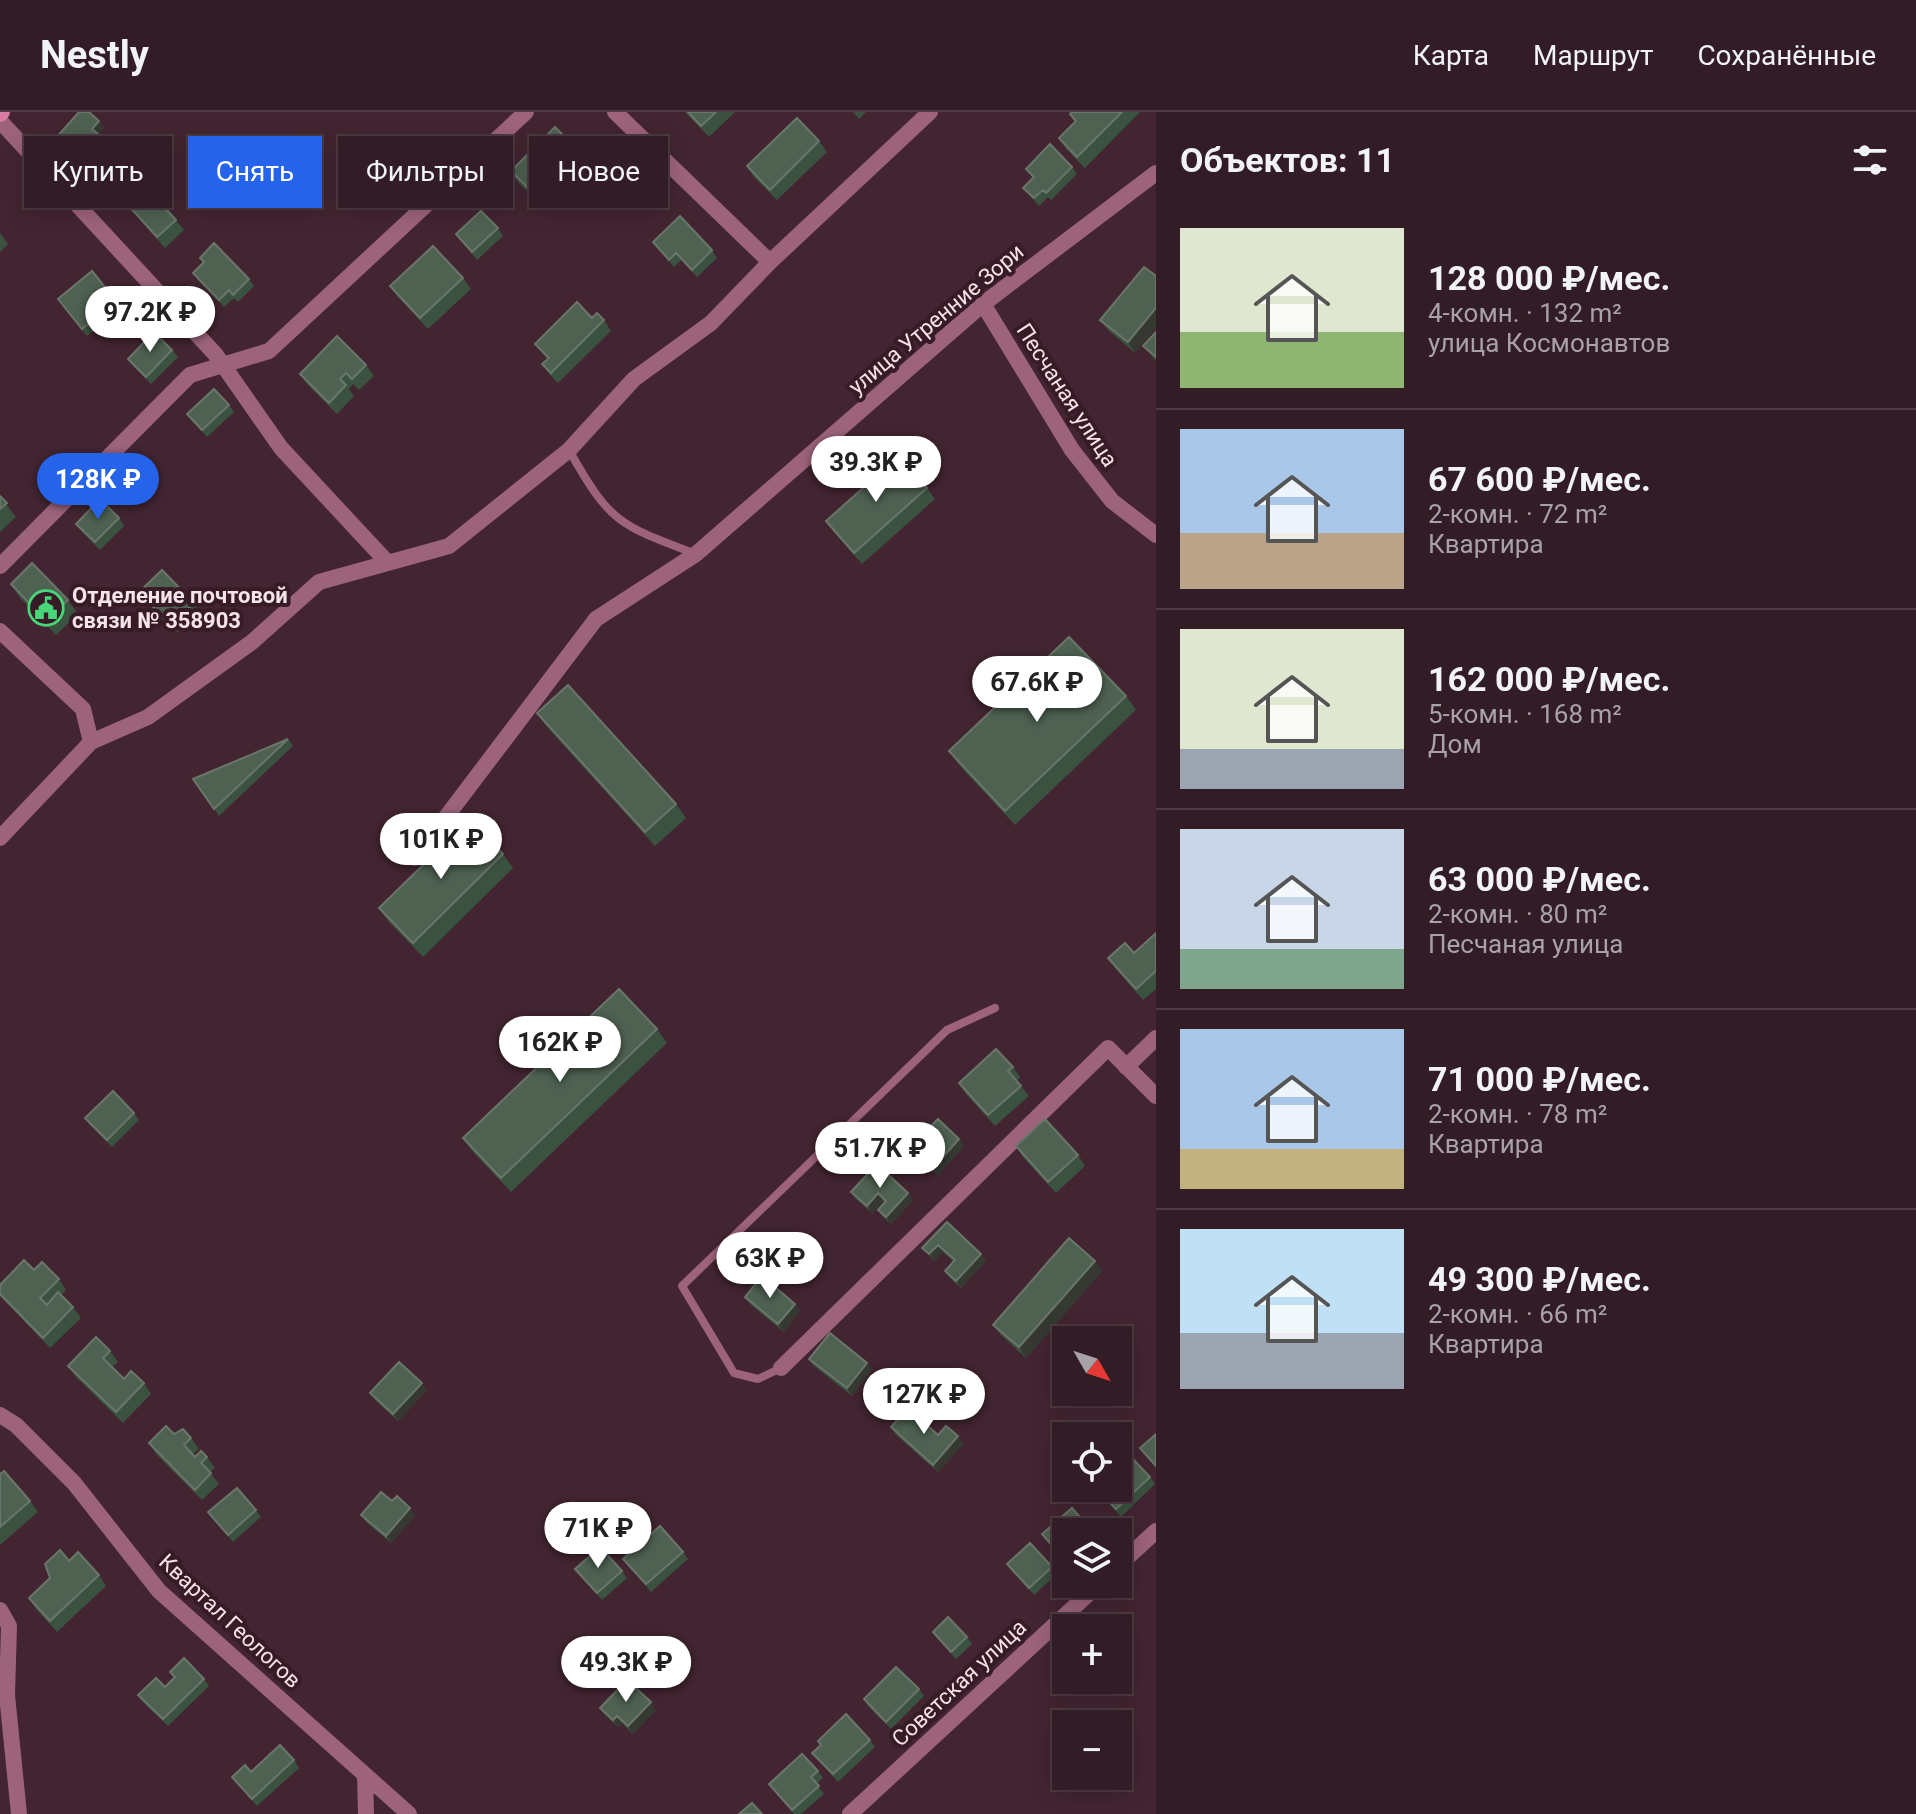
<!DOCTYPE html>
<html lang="ru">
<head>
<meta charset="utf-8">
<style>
	body { margin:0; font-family:Roboto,sans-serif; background:#3a252d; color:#f1f3f6; height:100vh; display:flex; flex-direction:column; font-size:30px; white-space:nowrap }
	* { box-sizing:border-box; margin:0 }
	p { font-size:26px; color:#a8a1a7 }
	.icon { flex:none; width:44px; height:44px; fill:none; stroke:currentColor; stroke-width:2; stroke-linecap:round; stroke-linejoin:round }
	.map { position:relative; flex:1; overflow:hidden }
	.details { display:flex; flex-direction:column; background:#321c25; width:760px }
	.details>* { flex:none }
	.guide { position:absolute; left:24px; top:24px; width:760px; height:72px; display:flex; gap:16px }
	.needle { width:52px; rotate:129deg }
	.tools { position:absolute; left:1052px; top:1214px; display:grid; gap:16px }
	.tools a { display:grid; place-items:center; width:80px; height:80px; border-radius:0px; background:#321c25; box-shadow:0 4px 20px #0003,0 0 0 2px #4d3a42; font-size:40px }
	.price { position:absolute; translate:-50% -68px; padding:0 18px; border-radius:28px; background:#fff; color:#222; font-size:26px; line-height:52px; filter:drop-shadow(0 2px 4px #0008) }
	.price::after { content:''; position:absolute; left:50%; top:48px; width:24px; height:18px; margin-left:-12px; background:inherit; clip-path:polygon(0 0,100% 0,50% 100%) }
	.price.active { background:#2563eb; color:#fff }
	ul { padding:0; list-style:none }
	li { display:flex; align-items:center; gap:24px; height:200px; padding:0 24px }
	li+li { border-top:2px solid #4d3a42 }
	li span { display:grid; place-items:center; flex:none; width:224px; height:160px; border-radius:0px; color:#555 }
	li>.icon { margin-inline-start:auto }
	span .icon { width:96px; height:96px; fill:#fffc; stroke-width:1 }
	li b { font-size:34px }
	h2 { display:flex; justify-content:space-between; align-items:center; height:96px; padding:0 24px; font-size:34px }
	.tag { padding:0 28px; border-radius:0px; background:#321c25; box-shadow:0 4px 20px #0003,0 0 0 2px #4d3a42; font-size:28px; line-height:72px }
	.tag.active { background:#2563eb; color:#fff }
	header { display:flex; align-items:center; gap:48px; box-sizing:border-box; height:112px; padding:0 40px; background:#321c25; border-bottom:2px solid #4d3a42 }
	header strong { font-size:38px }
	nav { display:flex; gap:44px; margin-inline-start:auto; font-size:28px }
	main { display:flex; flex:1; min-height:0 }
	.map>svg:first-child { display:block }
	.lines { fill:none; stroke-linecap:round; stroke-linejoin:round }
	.lane { stroke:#9d637b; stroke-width:8 }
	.street { stroke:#9d637b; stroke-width:16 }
	.secondary { stroke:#da7da5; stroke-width:16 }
	.wall { fill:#3b5240 }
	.shaded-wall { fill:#353932 }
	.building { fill:#4f6252; stroke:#6a766a; stroke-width:2 }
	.labels { text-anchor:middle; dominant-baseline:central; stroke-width:8; stroke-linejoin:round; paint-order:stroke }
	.street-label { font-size:22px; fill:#f7e3ea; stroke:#371b27 }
	.poi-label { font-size:22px; font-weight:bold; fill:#f7e3ea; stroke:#371b27; text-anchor:start }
</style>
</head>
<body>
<header>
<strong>Nestly</strong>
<nav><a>Карта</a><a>Маршрут</a><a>Сохранённые</a></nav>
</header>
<main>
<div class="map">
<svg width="1156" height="1702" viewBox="0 0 1156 1702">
	<rect width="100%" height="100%" fill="#422531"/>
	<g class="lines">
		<path class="lane" d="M 569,338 C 610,411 619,413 696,442
			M 781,1256 L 758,1267 L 734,1261 L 682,1174 L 947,918 L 995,896"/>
		<path class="street" d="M 615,0 L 770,150
			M 0,9 L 216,243 L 281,336 L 388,451
			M 983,192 L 1072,338 L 1112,389 L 1156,423
			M 0,454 L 190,263 L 269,239 L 526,0
			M 0,519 L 83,597 L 91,630
			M 0,726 L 91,630 L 148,605 L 252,530 L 319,470 L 449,434 L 569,338 L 634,267 L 711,211 L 770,150 L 930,0
			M 415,746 L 596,507 L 696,442 L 983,192 L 1156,61
			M 1126,955 L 1156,926
			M 781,1256 L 1108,936 L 1156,984
			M 0,1303 L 16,1313 L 74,1371 L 159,1479 L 409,1702
			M 1118,1454 L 1156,1419
			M 0,1498 L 9,1514 L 7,1583 L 19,1702
			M 365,1663 L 366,1702
			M 850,1702 L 1099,1472"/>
		<path class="secondary" d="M 0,2 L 2,0"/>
	</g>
	<path class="wall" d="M 685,0 L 735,0 L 709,25 Z
		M 853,0 L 866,0 L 859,7 Z
		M 1072,0 L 1140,0 L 1085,56 L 1066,37 L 1059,26 L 1075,10 L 1070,2 Z
		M 104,16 L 98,23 L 103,29 L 81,53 L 60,34 L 55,27 Z
		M 819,29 L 827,40 L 777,88 L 754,65 L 747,54 Z
		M 577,37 L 585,48 L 540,92 L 518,70 L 511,59 Z
		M 1072,55 L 1077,62 L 1051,88 L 1048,85 L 1039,94 L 1023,76 L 1033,66 L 1026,57 Z
		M 165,82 L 173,92 L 167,97 L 184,118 L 165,136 L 127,93 L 119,83 Z
		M 498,116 L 503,124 L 477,148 L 456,122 Z
		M 0,121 L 8,132 L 0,140 Z
		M 653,130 L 712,138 L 717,146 L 697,165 L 681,148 L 674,155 Z
		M 200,146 L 249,167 L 254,174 L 238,190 L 234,186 L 224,195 L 198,168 L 193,161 L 203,151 Z
		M 1144,155 L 1135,241 L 1108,218 L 1100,208 Z
		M 463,166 L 471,177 L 428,217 L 397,184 L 390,174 Z
		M 109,180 L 114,187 L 98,200 L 105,209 L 87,224 L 58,187 Z
		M 592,206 L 604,208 L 611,219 L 558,271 L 550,263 L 542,252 L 547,247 L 535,232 Z
		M 1156,220 L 1156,249 L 1143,234 Z
		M 172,238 L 178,245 L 151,272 L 133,254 L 128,247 Z
		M 366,253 L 374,264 L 359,278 L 353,272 L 349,277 L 354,284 L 337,302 L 307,272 L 300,262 Z
		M 229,293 L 234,300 L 207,325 L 187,302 Z
		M 927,376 L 935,387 L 862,452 L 833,419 L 826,409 Z
		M 0,384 L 16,405 L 0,420 Z
		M 119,406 L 124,414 L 100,438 L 81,419 L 76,412 Z
		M 11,472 L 68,488 L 78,502 L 56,523 L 20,486 Z
		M 139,480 L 194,491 L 199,499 L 176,521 L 144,487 Z
		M 1126,584 L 1136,598 L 1015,713 L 959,653 L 949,639 Z
		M 537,601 L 676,692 L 686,706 L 655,734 L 547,615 Z
		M 288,627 L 293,634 L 219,704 L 193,667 Z
		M 503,742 L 513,756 L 423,845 L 389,810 L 379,796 Z
		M 1156,821 L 1156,877 L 1143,888 L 1116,857 L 1108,846 L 1134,841 Z
		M 657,917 L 667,931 L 511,1080 L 473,1040 L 463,1026 Z
		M 1013,955 L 1020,965 L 1017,969 L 1029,984 L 995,1014 L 966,982 L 959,971 Z
		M 134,1001 L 139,1008 L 112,1035 L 90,1013 L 85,1006 Z
		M 964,1034 L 938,1063 L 916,1043 L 911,1035 Z
		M 1016,1034 L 1078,1043 L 1085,1054 L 1056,1081 L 1023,1045 Z
		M 851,1080 L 908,1081 L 913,1088 L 891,1112 L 883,1105 L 878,1098 L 885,1090 L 883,1089 L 872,1101 L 856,1087 Z
		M 947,1110 L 986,1149 L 961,1176 L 950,1166 L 945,1159 L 954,1150 L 943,1140 L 934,1149 L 922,1136 Z
		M 34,1158 L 59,1167 L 66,1178 L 61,1183 L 73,1195 L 81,1206 L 50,1236 L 0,1184 L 0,1173 Z
		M 1102,1159 L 1026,1246 L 1001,1223 L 993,1213 Z
		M 745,1185 L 800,1199 L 784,1220 L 750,1192 Z
		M 110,1239 L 118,1250 L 112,1255 L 124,1267 L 144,1271 L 151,1282 L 123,1311 L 76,1265 L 68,1254 Z
		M 809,1247 L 872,1258 L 852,1284 L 814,1254 Z
		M 427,1278 L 398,1309 L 375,1288 L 370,1281 Z
		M 891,1315 L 938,1323 L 963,1332 L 938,1360 L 896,1323 Z
		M 174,1322 L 191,1326 L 199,1337 L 193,1342 L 195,1345 L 207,1345 L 215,1356 L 210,1360 L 219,1372 L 202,1388 L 156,1342 L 149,1331 Z
		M 0,1362 L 30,1389 L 38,1400 L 0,1433 Z
		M 1150,1365 L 1155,1372 L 1121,1405 L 1096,1376 Z
		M 392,1389 L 415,1403 L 391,1431 L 366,1410 L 361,1403 Z
		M 256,1398 L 261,1405 L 233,1430 L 208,1400 Z
		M 683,1440 L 688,1447 L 651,1480 L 623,1447 Z
		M 69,1449 L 99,1463 L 106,1474 L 57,1520 L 36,1497 L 29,1486 Z
		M 1007,1452 L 1052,1455 L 1057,1462 L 1034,1483 Z
		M 575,1457 L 622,1459 L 627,1466 L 602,1488 Z
		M 933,1520 L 967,1525 L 972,1532 L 956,1547 Z
		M 170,1560 L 204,1567 L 209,1574 L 168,1614 L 143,1590 L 138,1583 L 165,1575 L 174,1566 Z
		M 919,1577 L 924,1584 L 891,1617 L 869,1595 L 864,1587 Z
		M 600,1596 L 656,1598 L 633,1622 L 622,1611 L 618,1615 L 605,1603 Z
		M 870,1628 L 875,1635 L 838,1670 L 812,1641 L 821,1633 L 818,1629 Z
		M 294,1648 L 299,1656 L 257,1694 L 232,1665 Z
		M 818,1659 L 823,1666 L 816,1672 L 824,1682 L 801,1702 L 794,1702 L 769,1672 Z"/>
	<path class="shaded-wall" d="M 99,9 L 104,16 L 98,23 L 103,29 L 81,53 L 76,46 L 92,17 Z
		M 1156,196 L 1156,216 L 1135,241 L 1128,230 Z
		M 959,1027 L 964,1034 L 938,1063 L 933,1056 Z
		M 878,1081 L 883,1089 L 872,1101 L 867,1094 Z
		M 908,1081 L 913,1088 L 891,1112 L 886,1105 Z
		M 938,1133 L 943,1140 L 934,1149 L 929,1142 Z
		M 981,1142 L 986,1149 L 961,1176 L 956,1169 Z
		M 1095,1149 L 1102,1159 L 1026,1246 L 1019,1235 Z
		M 795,1192 L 800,1199 L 784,1220 L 778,1212 Z
		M 867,1251 L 872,1258 L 852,1284 L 847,1276 Z
		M 422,1271 L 427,1278 L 398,1309 L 393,1302 Z
		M 958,1324 L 963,1332 L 938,1360 L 933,1353 Z
		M 410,1396 L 415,1403 L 391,1431 L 386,1424 Z
		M 651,1590 L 656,1598 L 633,1622 L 628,1614 Z
		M 617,1604 L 622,1611 L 618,1615 L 613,1608 Z"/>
	<path class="building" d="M 79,0 L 89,0 L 99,9 L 92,17 L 98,22 L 76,46 L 55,27 Z
		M 688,0 L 716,0 L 701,14 Z
		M 1072,0 L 1122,0 L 1077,45 L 1059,26 L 1076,9 L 1070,2 Z
		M 797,6 L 819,29 L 770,78 L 747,54 Z
		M 555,15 L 577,37 L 533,81 L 511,59 Z
		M 1050,32 L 1072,55 L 1046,81 L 1043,78 L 1034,86 L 1023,76 L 1034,65 L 1026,57 Z
		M 145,59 L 165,82 L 158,88 L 176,108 L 157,125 L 119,83 Z
		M 481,99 L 498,116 L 472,140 L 456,122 Z
		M 680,104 L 712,138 L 692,158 L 676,141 L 669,148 L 653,130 Z
		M 214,131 L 249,167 L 233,183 L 229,178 L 219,188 L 193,161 L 204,150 L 200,146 Z
		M 433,134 L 463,166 L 420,206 L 390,174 Z
		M 1144,155 L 1156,164 L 1156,196 L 1128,230 L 1100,208 Z
		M 92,159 L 109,180 L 93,193 L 100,202 L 82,217 L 58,187 Z
		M 577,190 L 592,206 L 597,201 L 604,208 L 551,261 L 542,252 L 549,246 L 535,232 Z
		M 154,220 L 172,238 L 146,265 L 128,247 Z
		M 1156,220 L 1156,245 L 1143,234 Z
		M 337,224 L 366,253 L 352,267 L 346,261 L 340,267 L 346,273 L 329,291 L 300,262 Z
		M 214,277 L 229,293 L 202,318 L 187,302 Z
		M 899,344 L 927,376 L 854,441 L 826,409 Z
		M 0,384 L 7,391 L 0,397 Z
		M 100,387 L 119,406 L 95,430 L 76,412 Z
		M 32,451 L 68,488 L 46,509 L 11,472 Z
		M 162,458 L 194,491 L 171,514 L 139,480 Z
		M 1069,525 L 1126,584 L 1005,699 L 949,639 Z
		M 568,573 L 676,692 L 645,720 L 537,601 Z
		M 288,627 L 214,697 L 193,667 Z
		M 469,708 L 503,742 L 413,831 L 379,796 Z
		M 1156,821 L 1156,859 L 1136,877 L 1108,846 L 1125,831 L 1134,841 Z
		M 619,877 L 657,917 L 501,1066 L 463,1026 Z
		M 996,937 L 1013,955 L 1008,959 L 1021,974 L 988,1003 L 959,971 Z
		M 113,979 L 134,1001 L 107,1028 L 85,1006 Z
		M 938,1007 L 959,1027 L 933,1056 L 911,1035 Z
		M 1045,1007 L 1078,1043 L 1048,1070 L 1016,1034 Z
		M 877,1052 L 908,1081 L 886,1105 L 878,1098 L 886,1089 L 878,1081 L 867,1094 L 851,1080 Z
		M 947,1110 L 981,1142 L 956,1169 L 945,1159 L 955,1148 L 938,1133 L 929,1142 L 922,1136 Z
		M 1069,1126 L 1095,1149 L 1019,1235 L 993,1213 Z
		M 24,1148 L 34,1158 L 42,1150 L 59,1167 L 40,1186 L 47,1193 L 58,1180 L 73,1195 L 43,1226 L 0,1182 L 0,1173 Z
		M 762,1164 L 795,1192 L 778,1212 L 745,1185 Z
		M 830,1221 L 867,1251 L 847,1276 L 809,1247 Z
		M 96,1225 L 110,1239 L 103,1246 L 124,1267 L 131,1259 L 144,1271 L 116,1300 L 68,1254 Z
		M 399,1250 L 422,1271 L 393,1302 L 370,1281 Z
		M 908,1296 L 938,1323 L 946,1314 L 958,1324 L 933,1353 L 891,1315 Z
		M 166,1314 L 174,1322 L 183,1317 L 191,1326 L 184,1333 L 195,1345 L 201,1339 L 207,1345 L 201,1351 L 211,1361 L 195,1378 L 149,1331 Z
		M 1156,1322 L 1156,1354 L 1140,1336 Z
		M 1130,1344 L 1150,1365 L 1116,1397 L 1096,1376 L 1118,1376 L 1118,1355 Z
		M 4,1359 L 30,1389 L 0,1415 L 0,1362 Z
		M 237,1376 L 256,1398 L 228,1423 L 208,1400 Z
		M 381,1380 L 392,1389 L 397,1384 L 410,1396 L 386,1424 L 361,1403 Z
		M 1072,1396 L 1093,1420 L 1066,1420 L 1066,1446 L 1064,1447 L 1042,1422 Z
		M 660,1414 L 683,1440 L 646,1472 L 623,1447 Z
		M 1030,1431 L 1052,1455 L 1029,1476 L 1007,1452 Z
		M 600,1435 L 622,1459 L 597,1481 L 575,1457 Z
		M 60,1438 L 69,1449 L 78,1440 L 99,1463 L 50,1509 L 29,1486 L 50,1466 L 45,1452 Z
		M 948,1505 L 967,1525 L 951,1540 L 933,1520 Z
		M 184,1546 L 204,1567 L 163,1607 L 138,1583 L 156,1566 L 165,1575 L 175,1565 L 170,1560 Z
		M 896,1555 L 919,1577 L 886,1610 L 864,1587 Z
		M 627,1568 L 651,1590 L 628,1614 L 617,1604 L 613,1608 L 600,1596 Z
		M 846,1602 L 870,1628 L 833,1662 L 812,1641 L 821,1633 L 818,1629 Z
		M 280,1633 L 294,1648 L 252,1687 L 232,1665 L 245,1653 L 251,1660 Z
		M 802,1642 L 818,1659 L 811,1665 L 819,1674 L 792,1698 L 769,1672 Z
		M 752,1691 L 762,1702 L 739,1702 Z"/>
	<defs>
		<symbol id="civic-ring" viewBox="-11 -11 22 22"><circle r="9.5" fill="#371b27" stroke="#48d778" stroke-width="1.5"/><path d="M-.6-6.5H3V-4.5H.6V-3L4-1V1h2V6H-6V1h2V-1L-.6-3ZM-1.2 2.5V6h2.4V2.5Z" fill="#48d778"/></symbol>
	</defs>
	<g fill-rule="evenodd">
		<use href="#civic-ring" x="26" y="476" width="40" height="40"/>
	</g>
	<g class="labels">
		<g class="street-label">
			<text transform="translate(936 207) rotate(-40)">улица Утренние Зори</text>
			<text transform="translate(1067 283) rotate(57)">Песчаная улица</text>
			<text transform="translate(230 1509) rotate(43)">Квартал Геологов</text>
			<text transform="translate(959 1571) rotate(-43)">Советская улица</text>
		</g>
		<g class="poi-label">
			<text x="72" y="483">Отделение почтовой<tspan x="72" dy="25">связи № 358903</tspan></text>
		</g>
	</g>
</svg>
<div class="tools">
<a><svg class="needle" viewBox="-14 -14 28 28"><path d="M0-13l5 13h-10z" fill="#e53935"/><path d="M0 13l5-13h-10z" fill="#a8a1a7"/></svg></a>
<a><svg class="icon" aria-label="locate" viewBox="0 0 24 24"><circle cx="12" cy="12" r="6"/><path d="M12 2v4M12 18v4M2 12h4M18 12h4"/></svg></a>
<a><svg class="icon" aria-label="layers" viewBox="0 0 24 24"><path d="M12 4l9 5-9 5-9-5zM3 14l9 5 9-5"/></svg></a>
<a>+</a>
<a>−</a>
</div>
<b class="price" style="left:150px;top:242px">97.2K ₽</b>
<b class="price" style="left:876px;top:392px">39.3K ₽</b>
<b class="price active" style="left:98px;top:409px">128K ₽</b>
<b class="price" style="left:1037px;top:612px">67.6K ₽</b>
<b class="price" style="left:441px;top:769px">101K ₽</b>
<b class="price" style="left:560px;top:972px">162K ₽</b>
<b class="price" style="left:880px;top:1078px">51.7K ₽</b>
<b class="price" style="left:770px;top:1188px">63K ₽</b>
<b class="price" style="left:924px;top:1324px">127K ₽</b>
<b class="price" style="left:598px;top:1458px">71K ₽</b>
<b class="price" style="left:626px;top:1592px">49.3K ₽</b>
<div class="guide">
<a class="tag">Купить</a>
<a class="tag active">Снять</a>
<a class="tag">Фильтры</a>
<a class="tag">Новое</a>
</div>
</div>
<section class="details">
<h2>Объектов: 11<svg class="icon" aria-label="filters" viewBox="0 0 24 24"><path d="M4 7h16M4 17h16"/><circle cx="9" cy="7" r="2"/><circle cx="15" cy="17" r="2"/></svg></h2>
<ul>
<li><span style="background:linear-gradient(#dfe7d0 65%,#8fb573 0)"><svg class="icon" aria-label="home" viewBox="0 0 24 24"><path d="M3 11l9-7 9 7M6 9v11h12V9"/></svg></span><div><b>128 000 ₽/мес.</b><p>4-комн. · 132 m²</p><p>улица Космонавтов</p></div></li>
<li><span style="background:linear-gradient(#a9c7e8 65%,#b9a48a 0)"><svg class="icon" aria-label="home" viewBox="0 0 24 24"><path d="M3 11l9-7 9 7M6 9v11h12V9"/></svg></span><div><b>67 600 ₽/мес.</b><p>2-комн. · 72 m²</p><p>Квартира</p></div></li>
<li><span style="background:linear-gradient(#dfe7d0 75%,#9aa5b1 0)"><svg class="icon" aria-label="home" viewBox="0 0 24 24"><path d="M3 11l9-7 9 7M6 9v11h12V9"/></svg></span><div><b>162 000 ₽/мес.</b><p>5-комн. · 168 m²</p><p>Дом</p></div></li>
<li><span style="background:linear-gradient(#c9d6e8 75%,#7fa58c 0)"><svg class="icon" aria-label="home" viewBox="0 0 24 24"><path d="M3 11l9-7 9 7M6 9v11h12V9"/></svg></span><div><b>63 000 ₽/мес.</b><p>2-комн. · 80 m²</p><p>Песчаная улица</p></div></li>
<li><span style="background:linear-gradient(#a9c7e8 75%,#c2b280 0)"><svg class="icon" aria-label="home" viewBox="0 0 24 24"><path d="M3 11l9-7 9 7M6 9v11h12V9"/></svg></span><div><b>71 000 ₽/мес.</b><p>2-комн. · 78 m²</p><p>Квартира</p></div></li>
<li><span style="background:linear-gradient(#bfe0f5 65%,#9aa5b1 0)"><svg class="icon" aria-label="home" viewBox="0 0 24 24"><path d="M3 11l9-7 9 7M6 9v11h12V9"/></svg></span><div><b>49 300 ₽/мес.</b><p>2-комн. · 66 m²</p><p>Квартира</p></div></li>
</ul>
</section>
</main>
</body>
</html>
